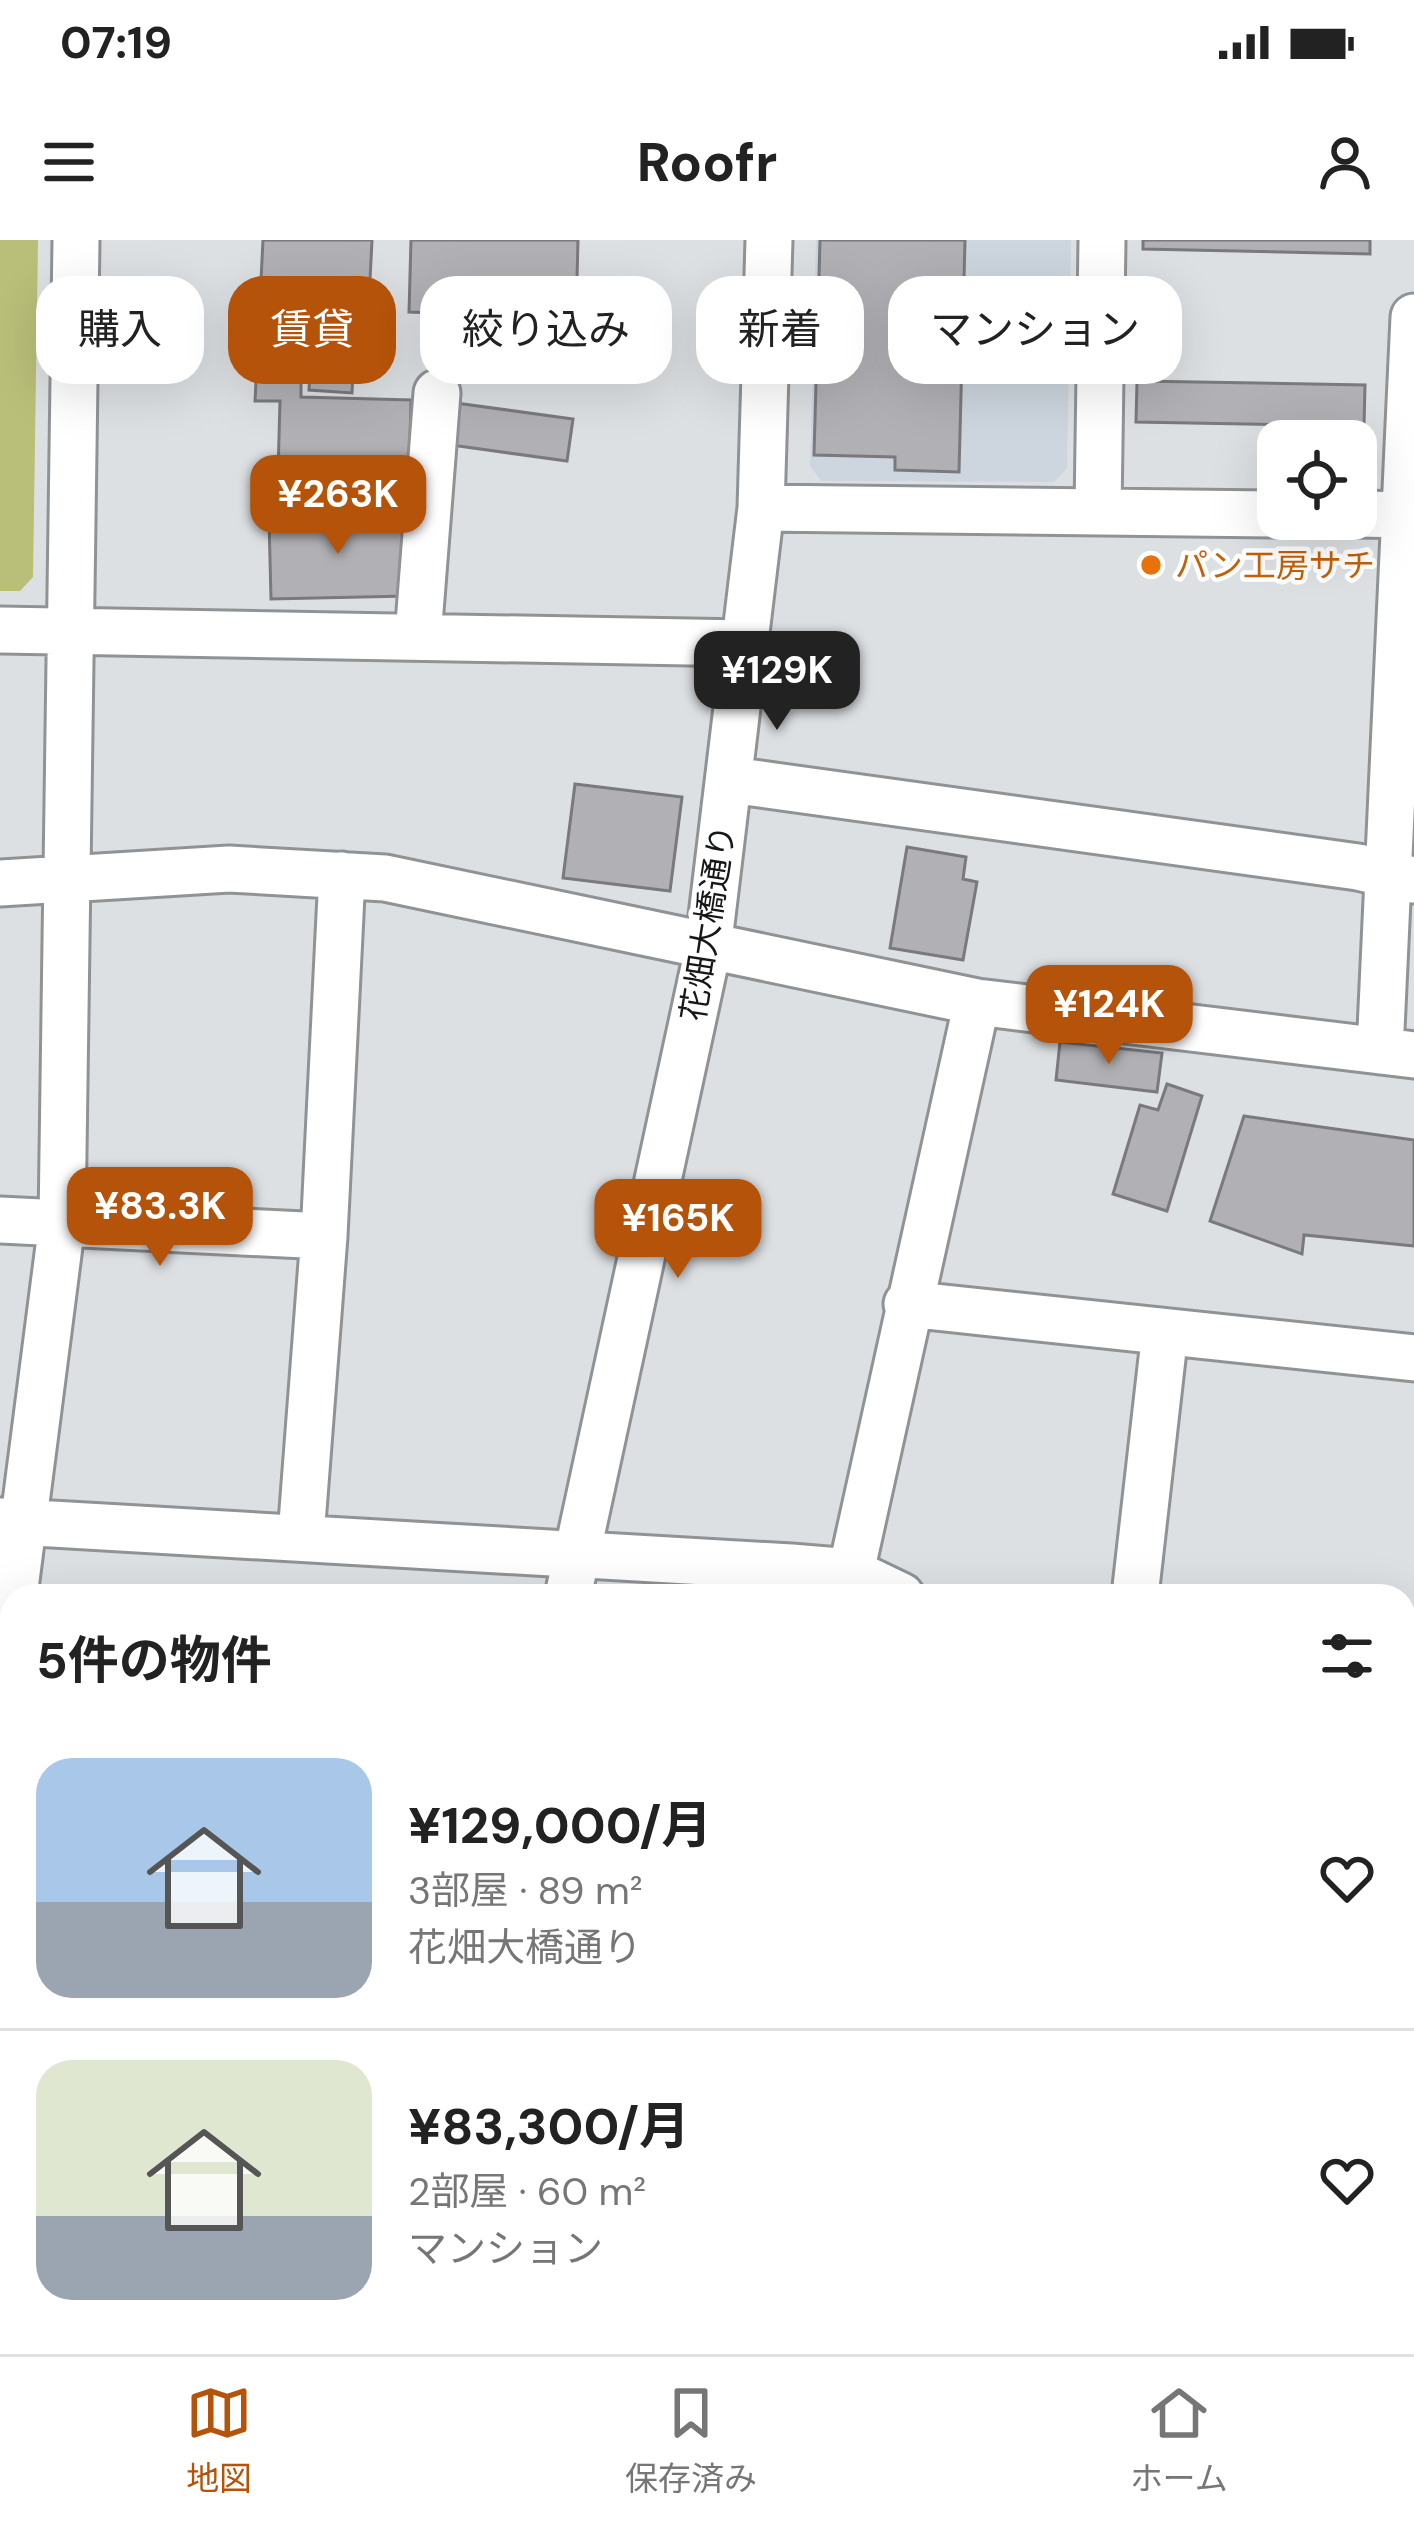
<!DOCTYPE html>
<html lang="ja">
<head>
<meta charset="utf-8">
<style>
	body { margin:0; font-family:"DM Sans","Noto Sans JP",sans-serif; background:#f6f6f6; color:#222; height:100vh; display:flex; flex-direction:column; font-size:45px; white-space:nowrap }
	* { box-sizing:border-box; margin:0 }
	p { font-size:39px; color:#767676 }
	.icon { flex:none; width:66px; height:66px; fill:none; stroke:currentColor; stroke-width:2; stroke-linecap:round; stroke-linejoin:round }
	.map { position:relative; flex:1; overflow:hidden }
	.panel { position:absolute; left:0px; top:1344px; width:1416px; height:771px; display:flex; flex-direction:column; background:#fff; border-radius:36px 36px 0 0; box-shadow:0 12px 48px #0002 }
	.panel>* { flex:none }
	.hud { position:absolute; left:36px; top:36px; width:1344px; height:108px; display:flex; gap:24px }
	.controls { position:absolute; left:1257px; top:180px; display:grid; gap:24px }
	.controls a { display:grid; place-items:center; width:120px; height:120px; border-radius:24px; background:#fff; box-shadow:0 12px 48px #0002; font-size:60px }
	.price { position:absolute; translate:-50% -102px; padding:0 27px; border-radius:24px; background:#b45309; color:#fff; font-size:39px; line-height:78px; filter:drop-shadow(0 3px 6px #0008) }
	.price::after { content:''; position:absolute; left:50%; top:72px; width:36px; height:27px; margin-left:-18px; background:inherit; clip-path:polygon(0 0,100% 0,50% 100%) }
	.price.on { background:#222; color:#fff }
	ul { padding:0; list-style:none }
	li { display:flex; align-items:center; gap:36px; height:300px; padding:0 36px }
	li+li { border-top:3px solid #e0e0e0 }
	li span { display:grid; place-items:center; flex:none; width:336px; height:240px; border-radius:36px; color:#555 }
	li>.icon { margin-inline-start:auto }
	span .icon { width:144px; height:144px; fill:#fffc; stroke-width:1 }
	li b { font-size:51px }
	h2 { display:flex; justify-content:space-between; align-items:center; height:144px; padding:0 36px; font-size:51px }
	.pill { padding:0 42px; border-radius:36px; background:#fff; box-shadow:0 12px 48px #0002; font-size:42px; line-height:108px }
	.pill.on { background:#b45309; color:#fff }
	.status { display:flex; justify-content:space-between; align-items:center; height:84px; padding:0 60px; background:#fff; direction:ltr }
	.status svg { height:33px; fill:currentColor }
	header { display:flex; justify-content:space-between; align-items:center; height:156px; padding:0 36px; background:#fff; font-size:54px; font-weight:700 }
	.tab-bar { display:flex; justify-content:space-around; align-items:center; height:168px; border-top:3px solid #e0e0e0; background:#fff; font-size:33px; color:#767676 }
	.tab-bar a { display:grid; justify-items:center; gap:6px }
	.tab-bar .on { color:#b45309 }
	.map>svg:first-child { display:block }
	.built { fill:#cdd5de }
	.green { fill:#b9bf78 }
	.building { fill:#b1b0b4; stroke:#7a797d; stroke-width:3 }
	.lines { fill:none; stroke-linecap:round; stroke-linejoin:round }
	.minor-casing { stroke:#909396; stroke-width:51 }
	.minor { stroke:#fff; stroke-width:45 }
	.food-dot { fill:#e8710a; stroke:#fff; stroke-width:4.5 }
	.labels { text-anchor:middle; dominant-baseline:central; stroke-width:9; stroke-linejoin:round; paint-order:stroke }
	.food-label { font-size:33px; fill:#c56008; stroke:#fff; text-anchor:start }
	.street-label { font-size:33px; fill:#161718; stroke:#fff }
</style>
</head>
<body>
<div class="status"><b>07:19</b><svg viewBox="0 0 49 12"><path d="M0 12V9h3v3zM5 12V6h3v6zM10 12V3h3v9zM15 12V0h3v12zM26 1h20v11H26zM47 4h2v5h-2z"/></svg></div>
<header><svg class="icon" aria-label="menu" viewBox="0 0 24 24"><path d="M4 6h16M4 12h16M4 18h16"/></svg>Roofr<svg class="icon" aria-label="person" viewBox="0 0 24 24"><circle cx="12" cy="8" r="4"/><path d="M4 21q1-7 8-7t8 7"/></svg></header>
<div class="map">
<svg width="1414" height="2114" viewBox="0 0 1414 2114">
	<rect width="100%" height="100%" fill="#dde0e3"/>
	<path class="built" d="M 816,0 L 1071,0 L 1067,228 L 1054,242 L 821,241 L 810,226 Z"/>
	<path class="green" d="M 0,0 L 38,0 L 33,337 L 20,351 L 0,351 Z"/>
	<path class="building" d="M 263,0 L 372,0 L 366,119 L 301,115 L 301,157 L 411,160 L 409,237 L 278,233 L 280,161 L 255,161 Z
		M 411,0 L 578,0 L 576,78 L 409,72 Z
		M 820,0 L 965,0 L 959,232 L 895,230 L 895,217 L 814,215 Z
		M 1143,0 L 1370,0 L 1370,14 L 1143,9 Z
		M 310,130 L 353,133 L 352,153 L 309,150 Z
		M 1137,141 L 1365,145 L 1364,186 L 1136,182 Z
		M 456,163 L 573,179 L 567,221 L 451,205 Z
		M 406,276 L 407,356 L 271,359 L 269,279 Z
		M 575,544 L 682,557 L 670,651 L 563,638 Z
		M 907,607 L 966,617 L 963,639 L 977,642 L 963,720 L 890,708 Z
		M 1060,802 L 1162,813 L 1157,852 L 1056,840 Z
		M 1167,844 L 1202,856 L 1167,971 L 1113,954 L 1140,865 L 1158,870 Z
		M 1244,876 L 1414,900 L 1414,1006 L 1304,995 L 1302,1014 L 1210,981 Z
		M 83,2103 L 193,2103 L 193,2114 L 82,2114 Z
		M 352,2103 L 438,2103 L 438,2114 L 352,2114 Z
		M 538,2103 L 597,2103 L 597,2114 L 538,2114 Z"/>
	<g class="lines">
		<defs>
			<path id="minor" d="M 761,268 L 1278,274
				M 1098,271 L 1102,0
				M 1356,274 L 1414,275
				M 0,390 L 746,403
				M 418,397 L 437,153
				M 731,540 L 1358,627 L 1414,640
				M 0,643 L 229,629 L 385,638 L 977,762 L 1414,815
				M 1380,811 L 1414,77
				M 0,980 L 324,996
				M 907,1064 L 1414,1118
				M 0,1281 L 791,1327 L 851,1332 L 901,1356
				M 301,1296 L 324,996 L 342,635
				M 851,1332 L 977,762
				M 14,1356 L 62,983 L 76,0
				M 568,1356 L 708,709 L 761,268 L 769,0
				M 1135,1356 L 1165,1092
				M 0,1462 L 12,1372
				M 1404,1489 L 1414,1490
				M 0,1582 L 12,1583
				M 1404,1750 L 1414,1751
				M 0,1882 L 12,1883
				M 1404,2065 L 1414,2066
				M 1389,2103 L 1391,2114
				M 216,2114 L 217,2103
				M 497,2114 L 497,2103
				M 1048,2114 L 1050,2103"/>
		</defs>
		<use href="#minor" class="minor-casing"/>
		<use href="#minor" class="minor"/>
	</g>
	<circle class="food-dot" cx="1151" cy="325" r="12"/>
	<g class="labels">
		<g class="food-label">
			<text x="1175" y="325">パン工房サチ</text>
		</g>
		<g class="street-label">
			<text transform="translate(708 683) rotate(-81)">花畑大橋通り</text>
		</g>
	</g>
</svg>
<div class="controls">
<a><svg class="icon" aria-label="locate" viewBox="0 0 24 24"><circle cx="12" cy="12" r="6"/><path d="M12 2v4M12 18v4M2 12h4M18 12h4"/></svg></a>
</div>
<b class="price" style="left:338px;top:317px">¥263K</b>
<b class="price on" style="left:777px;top:493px">¥129K</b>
<b class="price" style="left:1109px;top:827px">¥124K</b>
<b class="price" style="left:160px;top:1029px">¥83.3K</b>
<b class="price" style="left:678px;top:1041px">¥165K</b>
<div class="hud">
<a class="pill">購入</a>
<a class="pill on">賃貸</a>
<a class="pill">絞り込み</a>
<a class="pill">新着</a>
<a class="pill">マンション</a>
</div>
<section class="panel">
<h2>5件の物件<svg class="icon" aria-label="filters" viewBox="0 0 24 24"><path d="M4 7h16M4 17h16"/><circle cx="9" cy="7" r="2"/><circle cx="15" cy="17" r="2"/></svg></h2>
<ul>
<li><span style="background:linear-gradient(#a9c7e8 60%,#9aa5b1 0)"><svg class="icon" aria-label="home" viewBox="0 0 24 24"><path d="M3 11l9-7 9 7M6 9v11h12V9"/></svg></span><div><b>¥129,000/月</b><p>3部屋 · 89 m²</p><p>花畑大橋通り</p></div><svg class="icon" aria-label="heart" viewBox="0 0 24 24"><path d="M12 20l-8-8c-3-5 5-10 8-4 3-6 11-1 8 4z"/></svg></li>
<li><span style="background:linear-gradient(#dfe7d0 65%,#9aa5b1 0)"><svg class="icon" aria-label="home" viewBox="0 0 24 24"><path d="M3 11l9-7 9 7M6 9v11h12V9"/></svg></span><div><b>¥83,300/月</b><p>2部屋 · 60 m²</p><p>マンション</p></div><svg class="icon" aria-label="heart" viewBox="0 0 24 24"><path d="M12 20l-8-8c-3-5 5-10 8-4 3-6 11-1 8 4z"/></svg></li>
</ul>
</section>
</div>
<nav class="tab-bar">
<a class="on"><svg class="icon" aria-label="map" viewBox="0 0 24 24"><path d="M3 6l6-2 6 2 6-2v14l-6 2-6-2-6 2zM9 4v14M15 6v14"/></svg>地図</a>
<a><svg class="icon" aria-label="saved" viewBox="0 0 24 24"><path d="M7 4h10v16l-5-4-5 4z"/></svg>保存済み</a>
<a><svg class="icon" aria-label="home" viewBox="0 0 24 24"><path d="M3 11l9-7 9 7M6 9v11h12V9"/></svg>ホーム</a>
</nav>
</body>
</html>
